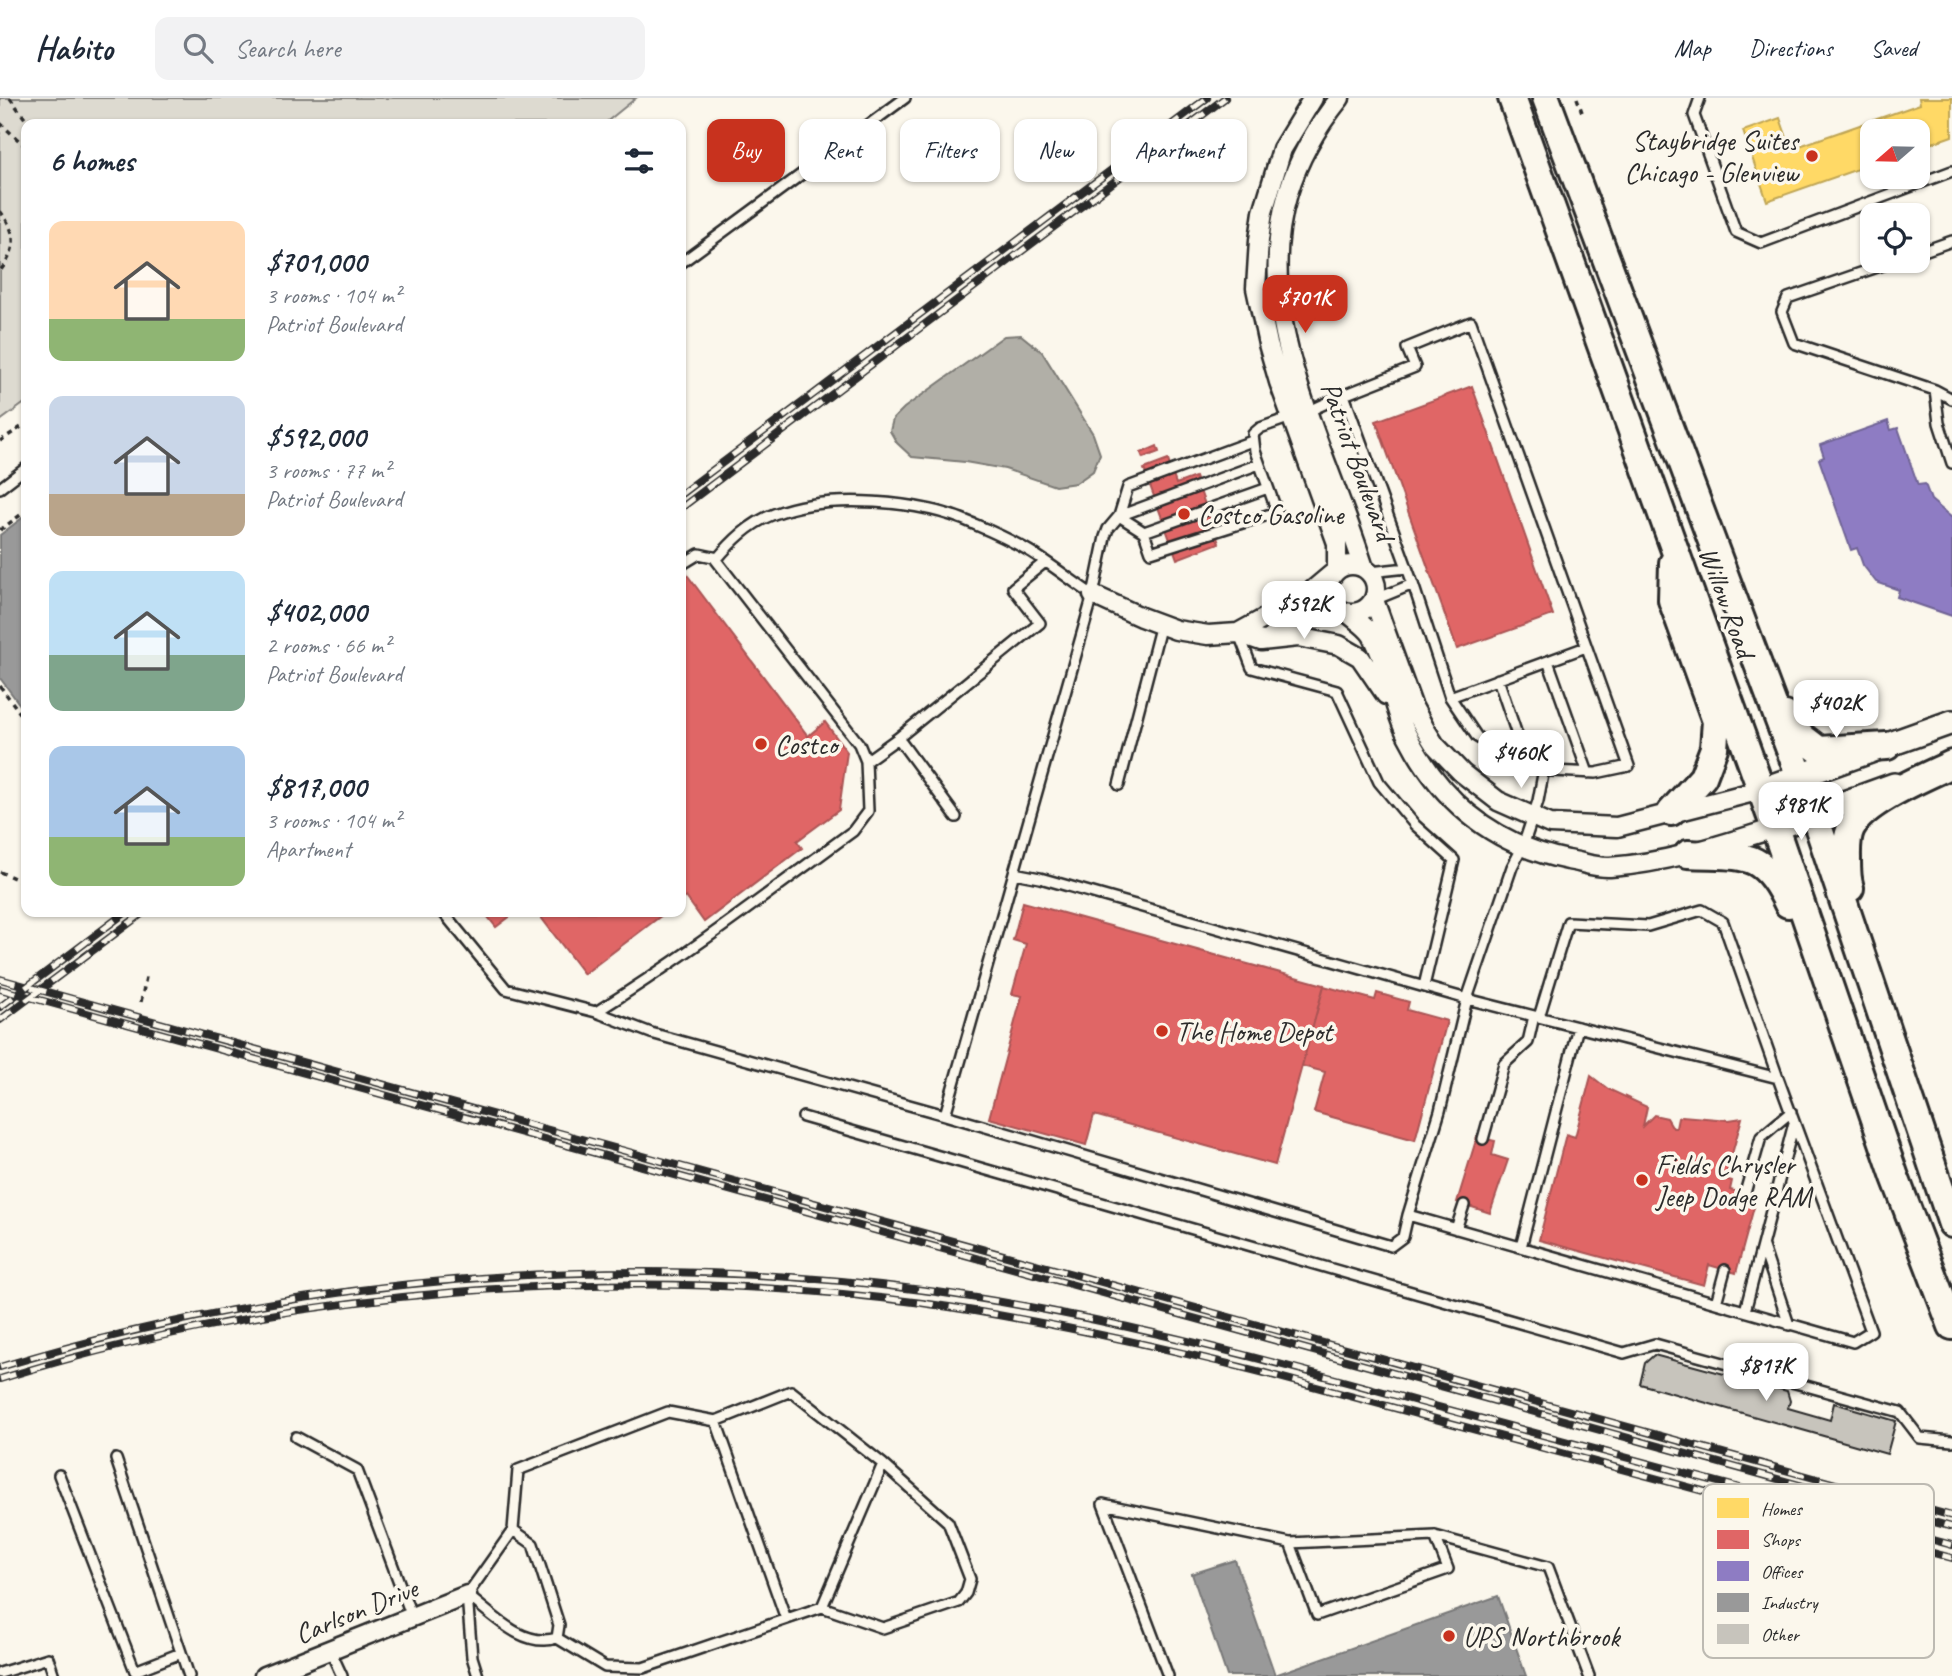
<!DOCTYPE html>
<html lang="en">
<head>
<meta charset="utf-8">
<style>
	body { margin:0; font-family:Caveat,sans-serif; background:#f2f2f3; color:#1f2937; height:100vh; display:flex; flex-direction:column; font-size:26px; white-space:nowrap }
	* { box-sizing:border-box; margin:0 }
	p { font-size:23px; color:#747a83 }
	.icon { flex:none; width:38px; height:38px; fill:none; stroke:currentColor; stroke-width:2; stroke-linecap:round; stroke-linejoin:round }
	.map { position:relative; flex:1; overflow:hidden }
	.panel { position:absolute; left:21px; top:21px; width:665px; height:798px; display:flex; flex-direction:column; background:#fff; border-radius:14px; box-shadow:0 2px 5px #0004 }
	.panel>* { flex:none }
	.hud { position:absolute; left:707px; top:21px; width:665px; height:63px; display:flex; gap:14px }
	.needle { width:46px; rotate:250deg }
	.tools { position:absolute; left:1860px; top:21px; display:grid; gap:14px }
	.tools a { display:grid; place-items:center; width:70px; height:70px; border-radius:14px; background:#fff; box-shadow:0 2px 5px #0004; font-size:35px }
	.price { position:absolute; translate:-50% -60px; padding:0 16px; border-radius:14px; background:#fff; color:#222; font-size:23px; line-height:46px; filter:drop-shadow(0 2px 4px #0008) }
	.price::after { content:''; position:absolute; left:50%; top:42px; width:21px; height:16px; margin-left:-10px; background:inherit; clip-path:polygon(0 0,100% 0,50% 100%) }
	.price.current { background:#c8321e; color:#fff }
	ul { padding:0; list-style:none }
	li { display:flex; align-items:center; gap:21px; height:175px; padding:0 28px }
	li span { display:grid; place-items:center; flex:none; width:196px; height:140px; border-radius:14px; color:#555 }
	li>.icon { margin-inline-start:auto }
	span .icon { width:84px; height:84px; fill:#fffc; stroke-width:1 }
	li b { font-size:30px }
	h2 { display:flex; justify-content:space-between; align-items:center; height:84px; padding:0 28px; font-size:30px }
	.tag { padding:0 24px; border-radius:14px; background:#fff; box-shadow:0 2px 5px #0004; font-size:24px; line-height:63px }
	.tag.current { background:#c8321e; color:#fff }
	header { display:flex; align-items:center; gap:42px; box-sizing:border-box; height:98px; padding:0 35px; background:#fff; border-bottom:2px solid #e0e1e3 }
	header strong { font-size:33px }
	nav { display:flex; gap:38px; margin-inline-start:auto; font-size:24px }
	.search { width:490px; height:63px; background:#f2f2f3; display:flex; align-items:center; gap:18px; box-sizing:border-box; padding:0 24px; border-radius:14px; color:#747a83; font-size:26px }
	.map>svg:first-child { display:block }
	.green { fill:#dddad0; stroke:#84827e; stroke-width:2 }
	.water { fill:#b1afa7; stroke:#7b7a75; stroke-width:2 }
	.homes { fill:#ffd966; stroke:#bfa554; stroke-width:2 }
	.shops { fill:#e06666; stroke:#aa5454; stroke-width:2 }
	.offices { fill:#8e7cc3; stroke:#706495; stroke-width:2 }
	.industry { fill:#999; stroke:#787878; stroke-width:2 }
	.building { fill:#c7c4bc; stroke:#2b2b2b; stroke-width:2 }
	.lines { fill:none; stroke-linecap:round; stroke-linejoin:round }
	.lane-casing { stroke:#2b2b2b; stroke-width:14 }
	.street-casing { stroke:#2b2b2b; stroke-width:23 }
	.secondary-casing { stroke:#2b2b2b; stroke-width:28 }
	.primary-casing { stroke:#2b2b2b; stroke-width:32 }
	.path { stroke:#2b2b2b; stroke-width:3.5; stroke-dasharray:5 5; stroke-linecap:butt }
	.lane { stroke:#fbf7ec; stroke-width:9 }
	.street { stroke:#fbf7ec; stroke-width:18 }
	.secondary { stroke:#fbf7ec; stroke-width:23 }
	.primary { stroke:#fbf7ec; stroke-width:26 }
	.rail-casing { stroke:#2b2b2b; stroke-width:8 }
	.rail { stroke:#fbf7ec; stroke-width:5; stroke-dasharray:16; stroke-linecap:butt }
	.poi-dot { fill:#c8321e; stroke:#fbf7ec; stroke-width:2.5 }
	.labels { text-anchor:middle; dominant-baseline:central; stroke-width:7; stroke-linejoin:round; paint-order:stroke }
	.poi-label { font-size:28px; fill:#2b2b2b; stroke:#fbf7ec; text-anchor:start }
	.street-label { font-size:28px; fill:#2b2b2b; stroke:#fbf7ec }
	.key { fill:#fbf7ec; stroke:#bdbab2; stroke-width:2 }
	.key-label { font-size:19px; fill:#2b2b2b }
</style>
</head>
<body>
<header>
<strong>Habito</strong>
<div class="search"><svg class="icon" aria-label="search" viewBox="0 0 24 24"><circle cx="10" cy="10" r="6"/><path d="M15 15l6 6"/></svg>Search here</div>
<nav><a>Map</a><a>Directions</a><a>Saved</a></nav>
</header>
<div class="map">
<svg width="1952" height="1578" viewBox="0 0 1952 1578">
	<rect width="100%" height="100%" fill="#fbf7ec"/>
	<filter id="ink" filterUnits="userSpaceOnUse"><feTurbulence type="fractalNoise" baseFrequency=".0143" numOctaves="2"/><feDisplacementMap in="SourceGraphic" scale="14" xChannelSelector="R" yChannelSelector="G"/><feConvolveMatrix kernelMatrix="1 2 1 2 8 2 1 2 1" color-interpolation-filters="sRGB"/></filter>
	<g filter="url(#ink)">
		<path class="green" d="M 0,0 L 636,0 L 604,26 L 26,26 L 26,304 L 0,323 Z"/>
		<path class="water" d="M 1021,237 L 1042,254 L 1093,336 L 1100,356 L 1093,373 L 1076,385 L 1055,388 L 1005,371 L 965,364 L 912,359 L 897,345 L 890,333 L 893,321 L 904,310 L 1004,238 Z"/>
		<path class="homes" d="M 1919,0 L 1952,0 L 1952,38 L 1918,50 L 1918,33 L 1872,33 L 1872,66 L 1767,103 L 1743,33 L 1780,20 L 1791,51 L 1920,6 Z"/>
		<path class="shops" d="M 1472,288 L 1553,517 L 1457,551 L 1376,323 Z
			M 1157,348 L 1159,354 L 1143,360 L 1141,355 Z
			M 1168,362 L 1176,386 L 1195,379 L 1219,445 L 1177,461 L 1144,371 Z
			M 685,474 L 808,638 L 825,624 L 847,654 L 839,712 L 797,743 L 802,750 L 704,824 L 686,799 L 681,803 L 681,477 Z
			M 1023,804 L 1324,887 L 1275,1067 L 1094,1017 L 1086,1047 L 989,1020 L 1022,898 L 1012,896 L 1026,846 L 1013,842 Z
			M 484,814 L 516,814 L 496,829 Z
			M 537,814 L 666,814 L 584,876 Z
			M 1324,888 L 1375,902 L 1377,895 L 1409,904 L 1407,912 L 1447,923 L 1415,1042 L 1314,1014 L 1325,974 L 1302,968 Z
			M 1591,978 L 1608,991 L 1647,1009 L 1643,1028 L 1654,1017 L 1667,1020 L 1673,1030 L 1676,1030 L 1678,1020 L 1682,1018 L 1729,1022 L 1742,1020 L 1725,1081 L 1732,1083 L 1730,1092 L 1757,1098 L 1736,1175 L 1709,1167 L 1704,1187 L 1539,1142 L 1566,1036 L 1575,1039 Z
			M 1477,1039 L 1495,1043 L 1492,1057 L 1508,1062 L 1490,1115 L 1457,1104 Z"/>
		<path class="offices" d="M 1888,323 L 1891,332 L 1898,330 L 1918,387 L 1925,386 L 1931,402 L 1952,420 L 1952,518 L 1897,499 L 1899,492 L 1876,484 L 1863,467 L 1857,450 L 1851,452 L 1819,361 L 1824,359 L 1820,347 Z"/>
		<path class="industry" d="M 26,417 L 26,615 L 0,580 L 0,437 Z
			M 1235,1462 L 1275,1577 L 1498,1498 L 1526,1578 L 1227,1578 L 1192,1476 Z"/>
		<path class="building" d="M 1654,1257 L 1787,1293 L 1790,1303 L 1788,1310 L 1830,1322 L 1834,1305 L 1896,1323 L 1887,1356 L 1640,1286 L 1645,1265 Z"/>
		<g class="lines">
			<defs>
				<path id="lane" d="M 1700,0 L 1694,17 L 1736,134 L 1761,145 L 1952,73
					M 1918,155 L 1952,143
					M 1895,163 L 1788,200 L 1782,214 L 1794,245 L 1935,292 L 1952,301
					M 681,165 L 905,0
					M 1471,224 L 1629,668 L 1596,675 L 1552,673 L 1514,662 L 1477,639 L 1450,599 L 1413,486 L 1344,297 L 1415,269 L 1407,250 Z
					M 1935,292 L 1939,325 L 1952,365
					M 1307,314 L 1344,297
					M 0,390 L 26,370
					M 1119,418 L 1144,434 L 1151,454 L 1277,414 L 1255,353 L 1253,336 L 1260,330 L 1294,318
					M 1119,418 L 1259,366
					M 1144,434 L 1268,390
					M 681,467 L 699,456 L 718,460
					M 1370,474 L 1407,470
					M 1093,497 C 1072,483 1052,467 1031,454 C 1013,443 993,434 974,426 C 921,402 829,395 774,416 C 750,425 732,443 716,462 L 859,646 L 866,663 L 868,713 L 853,733 C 768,795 685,859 596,914 L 651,935 L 945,1017 L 1093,497 L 1105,439 L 1108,431 L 1119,418 L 1128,389 L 1252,343
					M 1374,502 L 1413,486
					M 1239,536 L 1252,570 L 1337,593 L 1379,684 L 1415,727 L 1454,762 L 1424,888
					M 1548,563 L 1588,675
					M 1498,581 L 1527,666
					M 1450,599 L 1586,549
					M 898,640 L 1040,525 L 1013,490 L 1045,464
					M 866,663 L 898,640 L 956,719
					M 1119,687 L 1161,526
					M 1014,775 L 1040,780 L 1467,901 L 1512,769 L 1523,748 L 1538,703 L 1544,671
					M 443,814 L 506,891 L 596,914
					M 1467,901 L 1778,980 L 1871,1233 L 1853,1244 L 1408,1117 L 1440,1013 Z
					M 1539,919 L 1568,824 L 1648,828 L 1702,812 L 1723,824 L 1778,980
					M 945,1017 L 1391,1148 L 1403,1139 L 1408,1117
					M 803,1019 L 1624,1255 L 1655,1246 L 1900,1314 L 1920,1340 L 1952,1343
					M 1483,1041 L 1504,966 L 1528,944 L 1534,918
					M 1745,1095 L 1761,1039 L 1791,1014
					M 1456,1131 L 1464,1107
					M 1521,1149 L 1578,929
					M 1763,1149 L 1789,1227
					M 1716,1205 L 1725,1172
					M 1745,1213 L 1794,1025
					M 296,1339 L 357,1372 L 412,1519
					M 116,1361 L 189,1578
					M 59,1377 L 135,1573 L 181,1555
					M 513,1432 L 518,1372 L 668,1314 L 716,1323
					M 1290,1445 L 1435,1438 L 1548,1469 L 1589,1578
					M 467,1497 C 492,1516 523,1551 557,1540 L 559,1527 L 533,1446 L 513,1432 L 467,1497 L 472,1559 L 478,1578
					M 822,1509 L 883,1530 L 959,1504 L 966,1495 L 970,1481 L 948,1424 L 883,1366
					M 557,1540 L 605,1569 L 643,1570 L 822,1509 L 883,1366 L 791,1293 L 716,1323 L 786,1521
					M 330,1552 L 342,1578
					M 0,1575 L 48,1560 L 54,1578
					M 1168,1578 L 1103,1406 L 1290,1445 L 1317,1517 L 1448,1471 L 1435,1438"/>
				<path id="street" d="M 1313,0 L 1282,51 L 1263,114 L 1259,142 L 1256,190 L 1268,246 L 1279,284 L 1337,445 L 1337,471
					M 1340,0 C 1212,158 1312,307 1364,470
					M1328 491a24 24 0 1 1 48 0a24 24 0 1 1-48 0Z
					M 1093,497 L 1141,519 L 1176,532 L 1208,537 L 1238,535 L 1261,543 L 1298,539 L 1339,547 L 1360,559 L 1386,597
					M 1374,502 L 1412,607 L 1425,631 L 1435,647 L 1462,675 L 1498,703 L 1550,726 L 1617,729 L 1761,692
					M 1349,516 C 1356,522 1367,529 1372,537 C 1389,568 1391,606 1407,637 C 1441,704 1494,747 1568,762 C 1581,764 1597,770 1610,769 C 1667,765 1721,747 1775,730
					M 1238,535 L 1307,497 L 1332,476
					M 1273,537 L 1313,518 L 1342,514
					M 264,1578 L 467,1497"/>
				<path id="secondary" d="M 1761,692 L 1952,624
					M 1775,730 L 1894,687"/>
				<path id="primary" d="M 1512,0 L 1775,730 L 1895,1079 L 1952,1228
					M 1546,0 L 1814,716 L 1952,1126
					M 1785,617 L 1802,639 L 1819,652 L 1887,648
					M 1671,714 L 1703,679 L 1714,650 L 1716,623 L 1672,502 L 1673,465
					M 1688,756 C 1743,759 1762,750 1788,806
					M 1850,790 C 1847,781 1847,772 1847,763 C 1847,752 1846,740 1851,730 C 1865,703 1925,679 1952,666"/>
			</defs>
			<use href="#lane" class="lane-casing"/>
			<use href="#street" class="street-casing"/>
			<use href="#secondary" class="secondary-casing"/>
			<use href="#primary" class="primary-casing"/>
			<path class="path" d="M 10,0 L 29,26
				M 1577,0 L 1583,17
				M 0,25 L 26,49
				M 0,113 C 17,135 18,150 0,173
				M 0,343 L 26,326
				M 0,432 L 26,413
				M 0,588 L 26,623
				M 0,774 L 26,785
				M 141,904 L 146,879"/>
			<use href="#lane" class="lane"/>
			<use href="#street" class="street"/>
			<use href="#secondary" class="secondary"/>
			<use href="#primary" class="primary"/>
			<defs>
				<path id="rail" d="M 681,396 L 1207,0
					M 681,410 L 1225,0
					M 0,881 L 1952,1418
					M 0,891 L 1952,1429
					M 0,909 L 126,814
					M 0,922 L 144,814
					M 0,1269 C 295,1179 616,1152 922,1192 C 1091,1214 1256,1259 1420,1304 C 1597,1352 1775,1399 1952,1447
					M 0,1281 C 289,1190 622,1165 922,1205 C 1036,1221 1149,1246 1261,1274 L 1952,1460"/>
			</defs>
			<use href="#rail" class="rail-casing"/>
			<use href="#rail" class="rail"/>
		</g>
	</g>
	<g class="poi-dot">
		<circle cx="1812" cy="58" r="7"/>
		<circle cx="1184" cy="416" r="7"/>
		<circle cx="761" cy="646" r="7"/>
		<circle cx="1162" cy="933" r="7"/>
		<circle cx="1642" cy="1082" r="7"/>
		<circle cx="1449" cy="1538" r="7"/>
	</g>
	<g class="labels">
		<g class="poi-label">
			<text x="1798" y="42" text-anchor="end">Staybridge Suites<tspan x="1798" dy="32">Chicago - Glenview</tspan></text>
			<text x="1198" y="416">Costco Gasoline</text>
			<text x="775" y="646">Costco</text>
			<text x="1176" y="933">The Home Depot</text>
			<text x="1656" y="1066">Fields Chrysler<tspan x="1656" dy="32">Jeep Dodge RAM</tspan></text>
			<text x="1463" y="1538">UPS Northbrook</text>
		</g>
		<g class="street-label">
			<text transform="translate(1358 363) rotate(70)">Patriot Boulevard</text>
			<text transform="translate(1727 504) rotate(70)">Willow Road</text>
			<text transform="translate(356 1513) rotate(-22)">Carlson Drive</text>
		</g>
	</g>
	<rect x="1703" y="1386" width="231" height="174" rx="10" class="key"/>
	<rect x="1717" y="1400" width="32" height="20" fill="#ffd966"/>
	<rect x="1717" y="1432" width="32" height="19" fill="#e06666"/>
	<rect x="1717" y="1463" width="32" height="20" fill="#8e7cc3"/>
	<rect x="1717" y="1495" width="32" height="19" fill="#999"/>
	<rect x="1717" y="1526" width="32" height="20" fill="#c7c4bc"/>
	<g class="key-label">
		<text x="1761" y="1417">Homes</text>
		<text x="1761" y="1448">Shops</text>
		<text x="1761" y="1480">Offices</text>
		<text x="1761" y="1511">Industry</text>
		<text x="1761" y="1543">Other</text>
	</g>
</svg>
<div class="tools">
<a><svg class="needle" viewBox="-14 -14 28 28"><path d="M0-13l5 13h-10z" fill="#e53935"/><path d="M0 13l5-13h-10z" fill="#747a83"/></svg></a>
<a><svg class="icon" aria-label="locate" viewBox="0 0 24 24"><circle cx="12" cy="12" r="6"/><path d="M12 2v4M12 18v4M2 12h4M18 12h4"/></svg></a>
</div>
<b class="price current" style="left:1305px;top:237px">$701K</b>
<b class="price" style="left:1304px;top:543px">$592K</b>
<b class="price" style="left:1836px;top:642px">$402K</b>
<b class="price" style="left:1521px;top:692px">$460K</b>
<b class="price" style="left:1801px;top:744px">$981K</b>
<b class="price" style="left:1766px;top:1305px">$817K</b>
<div class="hud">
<a class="tag current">Buy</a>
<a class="tag">Rent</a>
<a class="tag">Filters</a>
<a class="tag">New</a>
<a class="tag">Apartment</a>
</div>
<section class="panel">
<h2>6 homes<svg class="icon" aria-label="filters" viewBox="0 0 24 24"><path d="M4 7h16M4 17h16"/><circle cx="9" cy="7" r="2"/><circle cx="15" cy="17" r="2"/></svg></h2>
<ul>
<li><span style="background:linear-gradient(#ffd9b3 70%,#8fb573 0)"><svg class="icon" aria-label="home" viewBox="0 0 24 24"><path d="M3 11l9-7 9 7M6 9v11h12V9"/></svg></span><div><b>$701,000</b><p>3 rooms · 104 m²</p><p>Patriot Boulevard</p></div></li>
<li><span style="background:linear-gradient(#c9d6e8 70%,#b9a48a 0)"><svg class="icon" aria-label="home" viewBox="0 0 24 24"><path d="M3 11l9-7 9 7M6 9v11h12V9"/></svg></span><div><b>$592,000</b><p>3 rooms · 77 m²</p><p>Patriot Boulevard</p></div></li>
<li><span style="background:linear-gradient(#bfe0f5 60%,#7fa58c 0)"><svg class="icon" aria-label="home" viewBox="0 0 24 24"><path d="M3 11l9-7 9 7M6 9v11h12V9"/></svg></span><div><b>$402,000</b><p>2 rooms · 66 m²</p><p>Patriot Boulevard</p></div></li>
<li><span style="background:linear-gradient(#a9c7e8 65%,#8fb573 0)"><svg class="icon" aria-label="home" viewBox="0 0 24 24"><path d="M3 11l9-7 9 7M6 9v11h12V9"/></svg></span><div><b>$817,000</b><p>3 rooms · 104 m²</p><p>Apartment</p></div></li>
</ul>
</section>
</div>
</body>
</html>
